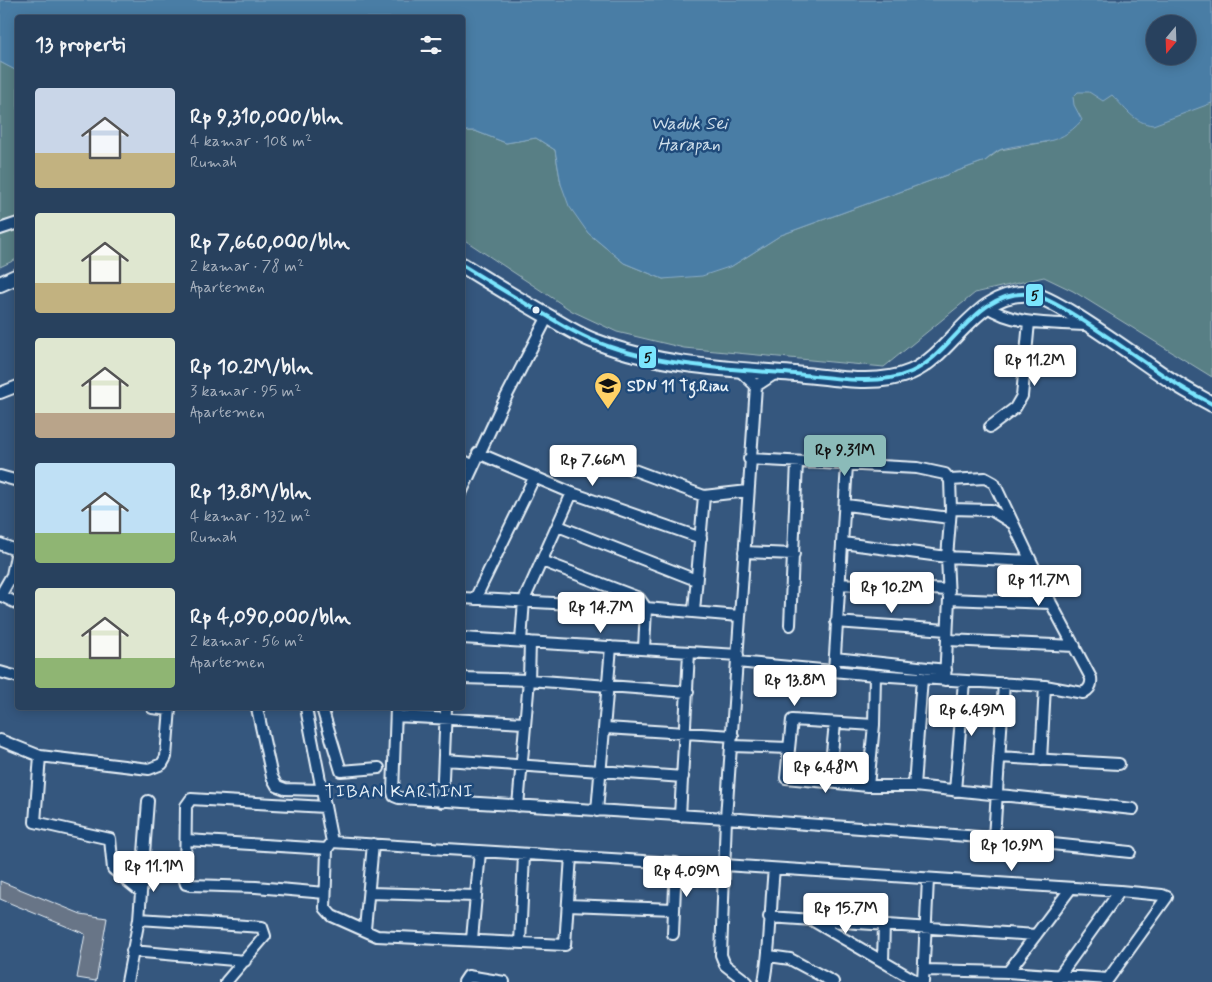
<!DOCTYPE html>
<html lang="id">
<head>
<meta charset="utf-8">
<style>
	body { margin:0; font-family:Mynerve,sans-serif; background:#344c67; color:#f1f3f6; height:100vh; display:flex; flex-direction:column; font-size:19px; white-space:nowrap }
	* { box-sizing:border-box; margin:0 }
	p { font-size:16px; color:#a5afbc }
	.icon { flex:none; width:28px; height:28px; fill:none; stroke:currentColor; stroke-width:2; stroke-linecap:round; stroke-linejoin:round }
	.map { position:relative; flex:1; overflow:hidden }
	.sheet { position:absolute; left:15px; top:15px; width:450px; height:695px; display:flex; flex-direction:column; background:#28415e; border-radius:5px; box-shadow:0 2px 12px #0003,0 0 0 1px #445a73 }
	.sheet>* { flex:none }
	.needle { width:32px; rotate:199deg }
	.buttons { position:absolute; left:1146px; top:15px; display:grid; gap:10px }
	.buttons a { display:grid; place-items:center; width:50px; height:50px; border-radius:50%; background:#28415e; box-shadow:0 2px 12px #0003,0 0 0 1px #445a73; font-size:25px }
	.price { position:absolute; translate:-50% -42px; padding:0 11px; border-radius:5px; background:#fff; color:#222; font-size:16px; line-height:32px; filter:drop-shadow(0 1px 2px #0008) }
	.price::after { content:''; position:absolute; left:50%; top:30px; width:15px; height:11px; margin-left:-8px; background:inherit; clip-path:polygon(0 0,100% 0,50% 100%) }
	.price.selected { background:#8bbbb9; color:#111 }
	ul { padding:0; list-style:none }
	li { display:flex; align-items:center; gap:15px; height:125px; padding:0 20px }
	li span { display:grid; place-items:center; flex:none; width:140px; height:100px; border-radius:5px; color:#555 }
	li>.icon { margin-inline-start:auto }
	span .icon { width:60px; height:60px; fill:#fffc; stroke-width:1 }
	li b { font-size:21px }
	h2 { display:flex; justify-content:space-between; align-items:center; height:60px; padding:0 20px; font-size:21px }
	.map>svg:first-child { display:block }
	.green { fill:#587f85; stroke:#a0b8be }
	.water { fill:#487da5; stroke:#88abc6; fill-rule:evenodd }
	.building { fill:#687487; stroke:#e8f1f8 }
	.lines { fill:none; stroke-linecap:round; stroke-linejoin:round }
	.street-casing { stroke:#e8f1f8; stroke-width:14 }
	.secondary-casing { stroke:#e8f1f8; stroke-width:18 }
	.street { stroke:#1f4a7a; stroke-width:10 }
	.secondary { stroke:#1f4a7a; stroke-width:14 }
	.bus-1-casing { stroke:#1f4a7a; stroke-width:8 }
	.bus-1 { stroke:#7ae5fd; stroke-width:4 }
	.bus-dot { fill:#e8f1f8; stroke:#1f4a7a; stroke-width:2 }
	.labels { text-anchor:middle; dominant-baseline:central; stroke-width:5; stroke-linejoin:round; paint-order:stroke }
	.poi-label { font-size:16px; font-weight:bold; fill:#e8f1f8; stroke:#1f4a7a; text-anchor:start }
	.water-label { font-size:18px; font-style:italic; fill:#d0e0ec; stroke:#1f4a7a }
	.neighbourhood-label { font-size:18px; letter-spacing:1px; fill:#e8f1f8; stroke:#1f4a7a }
	.line-badge { stroke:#1f4a7a; stroke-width:2 }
	.pale-badge-label { font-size:14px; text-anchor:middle; font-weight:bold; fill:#111 }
</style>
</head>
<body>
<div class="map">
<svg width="1212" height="982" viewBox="0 0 1212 982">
	<rect width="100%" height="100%" fill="#35577e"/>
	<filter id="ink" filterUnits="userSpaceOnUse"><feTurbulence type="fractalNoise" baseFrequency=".02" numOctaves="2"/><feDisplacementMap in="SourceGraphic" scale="10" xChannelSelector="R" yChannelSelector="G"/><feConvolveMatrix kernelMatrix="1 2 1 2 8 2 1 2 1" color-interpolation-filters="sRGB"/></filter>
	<g filter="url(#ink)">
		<path class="green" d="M 0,62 L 18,71 L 17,259 L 0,267 Z
			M 1212,73 L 1212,377 L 1073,291 L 1044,277 L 975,293 L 884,367 L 684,348 L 617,332 L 572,311 L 463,239 L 462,131 L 475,131 L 506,143 L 536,138 L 555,150 L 561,184 L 588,233 L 624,263 L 663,279 L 732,266 L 781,235 L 985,161 L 1000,150 L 1046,142 L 1042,84 Z"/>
		<path class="water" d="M 0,0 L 1212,0 L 1212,103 L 1153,125 C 1134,123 1125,108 1112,95 L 1103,101 L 1089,92 L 1078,92 L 1073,97 L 1074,105 L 1082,120 C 1057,149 1034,140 1002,149 C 996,151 990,157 985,161 L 781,235 L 732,266 L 702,276 L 663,279 L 624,263 L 588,233 L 569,206 L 561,184 L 555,150 L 536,138 L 506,143 L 475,131 L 463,131 L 462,18 L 18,18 L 17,71 L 0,62 ZM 1155,24 L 1188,24 L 1188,56 L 1155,56 Z"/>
		<path class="building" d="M 0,881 L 81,914 L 107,918 L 96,981 L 77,978 L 85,934 L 0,899 Z"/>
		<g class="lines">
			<defs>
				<path id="street" d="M 0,229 L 18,223
					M 986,306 C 1014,326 1054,323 1087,325
					M 738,369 L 756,386 L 726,818 L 721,955 L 725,965 L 747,982
					M 756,386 L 776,373
					M 0,393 L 18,386
					M 990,427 L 1015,408 L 1022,396 L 1029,322
					M 478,453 L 572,493 L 701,538
					M 749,459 L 917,468 L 945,474 L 950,480 L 951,509 L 947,557 L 949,599 L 945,680
					M 462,460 L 473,466
					M 615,463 L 704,496 L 748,491
					M 0,476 L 18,481
					M 462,491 L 502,405 L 548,316
					M 846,505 L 950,518
					M 951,509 L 991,510 L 1012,523
					M 558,526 L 696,580
					M 843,543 L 947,557 L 1031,561
					M 0,544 L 18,551
					M 744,552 L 794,554
					M 542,561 L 639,598 L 646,608 L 644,649
					M 839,584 L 949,590
					M 0,595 L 18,604
					M 0,596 L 12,575 L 17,551
					M 462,598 L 646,608 L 739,616
					M 475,599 L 534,478
					M 949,599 L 1051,603
					M 694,611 L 704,496
					M 836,622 L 947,630
					M 790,625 L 797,462
					M 462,638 L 738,655
					M 948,640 L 1075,646
					M 521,641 L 524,600 L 572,493
					M 835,658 L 946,670
					M 737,662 L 875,675 L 1045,686 L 1083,693 C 1089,690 1092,685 1091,678 L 1051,603 L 994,483 L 985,478 L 950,480
					M 834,671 L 847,465
					M 0,672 L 18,677
					M 462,678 L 529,680 L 688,692
					M 152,708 L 170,710
					M 257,708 L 272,777 L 277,786 L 285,789 L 322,790
					M 306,708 L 332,842
					M 322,708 L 341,771 L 379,768
					M 396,708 L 393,792 L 394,796 L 399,798 L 726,818 L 994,838 L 1004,683
					M 396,716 L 524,723
					M 874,725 L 792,720 L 786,778 L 868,786 L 914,786 L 1133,809
					M 606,728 L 733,736
					M 0,740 L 40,756 L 149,769 L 162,764 L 166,757 L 170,708
					M 732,746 L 788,748
					M 40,756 L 35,822 L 110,839 L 113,869 L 141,892
					M 999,757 L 1119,764
					M 445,760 L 683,777
					M 1041,760 L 1045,686
					M 829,782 L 835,723
					M 868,786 L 874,725 L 875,675
					M 914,786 L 922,678
					M 955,791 L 964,681
					M 442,802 L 446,708
					M 518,806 L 529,680 L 530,642
					M 597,811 L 611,647
					M 680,816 L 689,653
					M 994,838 L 1130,852
					M 187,840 L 327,849
					M 571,856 L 565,945 L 377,936 L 332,916 L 325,908 L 327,849 L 332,842 L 676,863 L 673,934
					M 724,865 L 1120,891 L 1162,895 L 1167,897 L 1106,982
					M 325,893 L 256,887 L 190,885 L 186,884 L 185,881 L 186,806 L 191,799 L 325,807
					M 369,893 L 476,896
					M 568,905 L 674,909
					M 769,917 L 1036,935
					M 139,919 L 262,927 L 265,936 L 226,982
					M 815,922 L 918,982
					M 365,929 L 373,844
					M 472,939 L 480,852
					M 520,943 L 524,855
					M 132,951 L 245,961
					M 769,956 L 790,959 L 833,982
					M 883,961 L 884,924
					M 925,970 L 1008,972 L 1108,979
					M 1008,972 L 1071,888
					M 1057,979 L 1120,891
					M 127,982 L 139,919 L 148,801
					M 464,982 L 468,976 L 504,982
					M 764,982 C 771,945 770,907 774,869
					M 923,982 L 928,879"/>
				<path id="secondary" d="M 462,265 C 491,283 519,300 549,317 C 564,326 580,336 597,342 C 659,366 729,369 795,374 C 831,377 876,387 911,372 C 954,353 975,290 1030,294 C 1055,296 1145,364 1172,381 C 1185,390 1199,397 1212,404
					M 0,284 L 18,276"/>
			</defs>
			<use href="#street" class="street-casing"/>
			<use href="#secondary" class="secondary-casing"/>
			<use href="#street" class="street"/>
			<use href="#secondary" class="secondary"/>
			<defs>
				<path id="bus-1" d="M 462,265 C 491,283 519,300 549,317 C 564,326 580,336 597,342 C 659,366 729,369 795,374 C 831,377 876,387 911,372 C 954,353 975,290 1030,294 C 1055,296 1145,364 1172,381 C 1185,390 1199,397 1212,404"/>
			</defs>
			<use href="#bus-1" class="bus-1-casing"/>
			<use href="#bus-1" class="bus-1"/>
		</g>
	</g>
	<defs>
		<symbol id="school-pin" viewBox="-11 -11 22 30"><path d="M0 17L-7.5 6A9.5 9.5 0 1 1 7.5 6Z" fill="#ffd166" stroke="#1f4a7a"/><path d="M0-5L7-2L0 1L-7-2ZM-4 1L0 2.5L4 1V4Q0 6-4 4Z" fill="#111"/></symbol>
	</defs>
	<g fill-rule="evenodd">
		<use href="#school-pin" x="592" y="370" width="32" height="43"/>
	</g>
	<circle class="bus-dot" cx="536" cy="310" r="4.5"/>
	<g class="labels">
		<g class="poi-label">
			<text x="627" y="386">SDN 11 Tg.Riau</text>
		</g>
		<g class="water-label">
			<text x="689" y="124">Waduk Sei<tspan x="689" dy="21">Harapan</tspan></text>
		</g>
		<g class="neighbourhood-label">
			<text x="399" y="792">TIBAN KARTINI</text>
		</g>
	</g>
	<g class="line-badge">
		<rect x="1025" y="283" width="19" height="24" rx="5" fill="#7ae5fd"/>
		<rect x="638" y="345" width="19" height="24" rx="5" fill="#7ae5fd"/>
	</g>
	<g class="pale-badge-label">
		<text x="1035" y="300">5</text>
		<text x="648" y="362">5</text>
	</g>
</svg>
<div class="buttons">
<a><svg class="needle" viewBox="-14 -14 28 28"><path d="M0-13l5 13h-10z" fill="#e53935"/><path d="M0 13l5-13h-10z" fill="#a5afbc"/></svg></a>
</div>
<b class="price" style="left:1035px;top:387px">Rp 11.2M</b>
<b class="price selected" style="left:845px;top:477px">Rp 9.31M</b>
<b class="price" style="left:593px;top:487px">Rp 7.66M</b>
<b class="price" style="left:1039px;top:607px">Rp 11.7M</b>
<b class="price" style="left:892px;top:614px">Rp 10.2M</b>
<b class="price" style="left:601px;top:634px">Rp 14.7M</b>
<b class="price" style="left:795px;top:707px">Rp 13.8M</b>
<b class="price" style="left:972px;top:737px">Rp 6.49M</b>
<b class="price" style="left:826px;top:794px">Rp 6.48M</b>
<b class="price" style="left:1012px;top:872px">Rp 10.9M</b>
<b class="price" style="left:154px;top:893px">Rp 11.1M</b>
<b class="price" style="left:687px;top:898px">Rp 4.09M</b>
<b class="price" style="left:846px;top:935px">Rp 15.7M</b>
<section class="sheet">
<h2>13 properti<svg class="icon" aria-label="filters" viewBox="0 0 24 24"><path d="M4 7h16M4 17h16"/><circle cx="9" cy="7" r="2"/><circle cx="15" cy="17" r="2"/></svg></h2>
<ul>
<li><span style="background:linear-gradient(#c9d6e8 65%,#c2b280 0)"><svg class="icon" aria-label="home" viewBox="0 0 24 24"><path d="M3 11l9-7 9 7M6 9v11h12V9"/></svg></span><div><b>Rp 9,310,000/bln</b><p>4 kamar · 108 m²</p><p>Rumah</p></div></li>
<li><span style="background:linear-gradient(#dfe7d0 70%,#c2b280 0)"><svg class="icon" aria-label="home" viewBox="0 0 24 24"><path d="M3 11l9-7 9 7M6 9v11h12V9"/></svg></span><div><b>Rp 7,660,000/bln</b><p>2 kamar · 78 m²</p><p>Apartemen</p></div></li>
<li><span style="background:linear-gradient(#dfe7d0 75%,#b9a48a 0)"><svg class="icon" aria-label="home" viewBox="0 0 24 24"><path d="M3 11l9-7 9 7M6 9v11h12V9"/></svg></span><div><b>Rp 10.2M/bln</b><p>3 kamar · 95 m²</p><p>Apartemen</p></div></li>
<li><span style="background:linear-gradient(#bfe0f5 70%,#8fb573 0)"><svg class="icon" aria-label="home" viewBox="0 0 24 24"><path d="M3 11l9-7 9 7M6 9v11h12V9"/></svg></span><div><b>Rp 13.8M/bln</b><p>4 kamar · 132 m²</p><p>Rumah</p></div></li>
<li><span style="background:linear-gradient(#dfe7d0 70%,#8fb573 0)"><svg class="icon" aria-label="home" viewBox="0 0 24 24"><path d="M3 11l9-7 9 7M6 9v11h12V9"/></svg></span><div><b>Rp 4,090,000/bln</b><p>2 kamar · 56 m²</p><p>Apartemen</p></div></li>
</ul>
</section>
</div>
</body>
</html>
